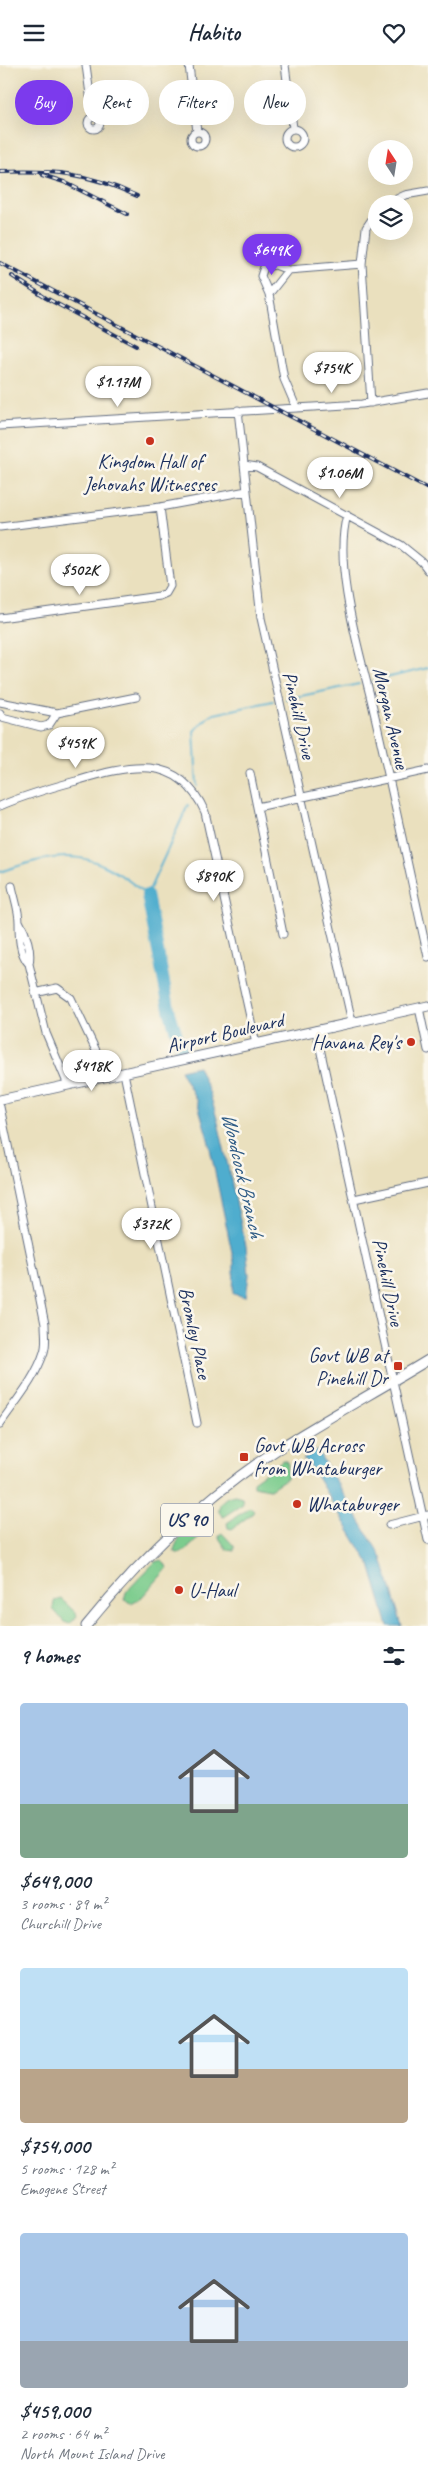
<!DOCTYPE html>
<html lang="en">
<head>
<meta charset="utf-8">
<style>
	body { margin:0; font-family:Caveat,sans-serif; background:#f2f2f3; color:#1f2937; height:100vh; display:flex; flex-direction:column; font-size:19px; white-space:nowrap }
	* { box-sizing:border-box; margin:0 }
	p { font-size:16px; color:#747a83 }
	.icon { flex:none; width:28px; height:28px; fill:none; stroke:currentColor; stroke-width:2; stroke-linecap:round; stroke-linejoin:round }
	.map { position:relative; height:1561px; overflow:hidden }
	.sheet { display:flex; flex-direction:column; background:#fff; flex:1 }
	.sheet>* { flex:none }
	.guide { position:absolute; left:15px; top:15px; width:399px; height:45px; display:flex; gap:10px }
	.needle { width:32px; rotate:348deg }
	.buttons { position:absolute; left:368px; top:75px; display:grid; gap:10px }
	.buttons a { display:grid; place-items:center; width:45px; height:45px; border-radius:50%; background:#fff; box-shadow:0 5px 20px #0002; font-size:25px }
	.price { position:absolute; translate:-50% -42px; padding:0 11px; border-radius:18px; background:#fff; color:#222; font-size:16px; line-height:32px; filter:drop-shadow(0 1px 2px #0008) }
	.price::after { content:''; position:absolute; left:50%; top:30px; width:15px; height:11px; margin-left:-8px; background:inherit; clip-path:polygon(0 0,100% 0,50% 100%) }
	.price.active { background:#7c3aed; color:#fff }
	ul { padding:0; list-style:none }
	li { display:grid; align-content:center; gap:10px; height:265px; padding:0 20px }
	li span { display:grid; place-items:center; height:155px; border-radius:5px; color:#555 }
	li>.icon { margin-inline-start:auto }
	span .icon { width:90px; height:90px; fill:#fffc; stroke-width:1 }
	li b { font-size:21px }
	h2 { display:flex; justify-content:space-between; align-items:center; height:60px; padding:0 20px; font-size:21px }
	.chip { padding:0 18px; border-radius:22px; background:#fff; box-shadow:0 5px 20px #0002; font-size:18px; line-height:45px }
	.chip.active { background:#7c3aed; color:#fff }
	header { display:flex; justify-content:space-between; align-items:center; height:65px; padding:0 20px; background:#fff; font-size:22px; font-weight:800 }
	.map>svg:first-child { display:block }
	.green { fill:#7bcc8d; stroke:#4b7e76 }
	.water { fill:#50adce; stroke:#366e96 }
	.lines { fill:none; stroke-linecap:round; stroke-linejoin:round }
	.stream { stroke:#50adce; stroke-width:2 }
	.river { stroke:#50adce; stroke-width:12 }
	.minor-casing { stroke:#636d80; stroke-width:9 }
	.major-casing { stroke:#636d80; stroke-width:11 }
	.minor { stroke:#fff; stroke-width:7 }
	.major { stroke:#fff; stroke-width:9 }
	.rail-casing { stroke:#1b2f5e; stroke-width:4 }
	.rail { stroke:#fbf7ec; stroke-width:2; stroke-dasharray:5.5; stroke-linecap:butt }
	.poi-dot { fill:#c8321e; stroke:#fbf7ec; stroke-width:2 }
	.labels { text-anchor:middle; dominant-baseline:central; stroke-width:5; stroke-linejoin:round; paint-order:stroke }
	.shield { fill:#fbf7ec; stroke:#5e6b89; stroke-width:1 }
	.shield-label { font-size:19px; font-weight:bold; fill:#1b2f5e }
	.poi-label { font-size:20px; fill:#1b2f5e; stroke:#fbf7ec; text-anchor:start }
	.street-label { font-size:20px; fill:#1b2f5e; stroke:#fbf7ec }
	.water-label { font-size:21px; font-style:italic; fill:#2e5b85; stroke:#fbf7ec }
</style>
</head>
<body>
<header><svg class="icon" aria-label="menu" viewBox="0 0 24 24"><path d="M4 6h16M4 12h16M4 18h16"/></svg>Habito<svg class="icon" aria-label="heart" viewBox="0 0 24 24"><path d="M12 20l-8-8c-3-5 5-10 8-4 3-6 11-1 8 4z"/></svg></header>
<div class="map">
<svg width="428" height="1561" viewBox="0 0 428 1561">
	<rect width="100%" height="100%" fill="#fbf7ec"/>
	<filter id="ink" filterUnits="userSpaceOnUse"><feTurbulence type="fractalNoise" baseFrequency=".02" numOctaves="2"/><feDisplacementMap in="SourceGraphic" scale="10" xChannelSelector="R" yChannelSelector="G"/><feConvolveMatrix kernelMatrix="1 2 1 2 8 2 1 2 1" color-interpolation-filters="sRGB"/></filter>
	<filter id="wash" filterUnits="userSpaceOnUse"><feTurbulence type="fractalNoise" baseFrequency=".0096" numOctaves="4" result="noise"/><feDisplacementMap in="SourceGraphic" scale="20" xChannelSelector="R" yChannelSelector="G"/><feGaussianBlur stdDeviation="1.12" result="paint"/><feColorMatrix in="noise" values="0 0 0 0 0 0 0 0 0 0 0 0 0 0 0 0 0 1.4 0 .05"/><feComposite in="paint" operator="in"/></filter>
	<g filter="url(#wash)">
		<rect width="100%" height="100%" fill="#eae0be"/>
		<path class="green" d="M 283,1395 L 288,1397 L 287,1413 L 270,1424 L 253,1421 L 253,1416 Z
			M 235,1430 L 242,1432 L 243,1439 L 223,1452 L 219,1447 C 218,1437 226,1431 235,1430 Z
			M 250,1442 L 254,1445 L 253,1448 L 232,1464 L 228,1463 L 227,1458 Z
			M 197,1463 L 201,1466 C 200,1474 184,1489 176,1488 L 174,1485 C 177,1474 185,1465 197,1463 Z
			M 222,1468 L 234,1481 L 234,1486 L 227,1485 L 219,1473 L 219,1470 Z
			M 161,1495 L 166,1500 L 167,1504 L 141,1533 L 131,1538 L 124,1535 L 126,1527 L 155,1497 Z
			M 61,1534 L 76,1548 L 77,1551 L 70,1559 L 64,1557 L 53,1544 L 54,1536 Z"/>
		<path class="water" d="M 198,1001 L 210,1029 L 218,1057 L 246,1181 L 249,1210 L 246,1232 L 233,1229 L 234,1197 L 208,1074 L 197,1036 L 180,1005 Z
			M 317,1385 L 382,1493 L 402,1561 L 388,1561 L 370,1500 L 309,1399 L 303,1394 Z"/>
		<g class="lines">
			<path class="stream" d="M 373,616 L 428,603
				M 286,634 L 359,619
				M 197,721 L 194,666 L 210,650 L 273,636
				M 0,807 C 65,784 93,784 147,830 L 188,740"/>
			<path class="river" d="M 147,830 L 170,948 L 182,986"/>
		</g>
	</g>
	<g filter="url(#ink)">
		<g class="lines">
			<defs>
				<path id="minor" d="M 86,0 L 93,52
					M 189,0 L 197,67
					M 285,0 L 293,63
					M88 58a6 6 0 1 1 12 0a6 6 0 1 1-12 0Z
					M285 73a9 9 0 1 1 18 0a9 9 0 1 1-18 0Z
					M191 74a7 7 0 1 1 14 0a7 7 0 1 1-14 0Z
					M 386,139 L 405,130 L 428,126
					M 269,229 L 261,211 L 264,202 L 275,200 L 288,205
					M 371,338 L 362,199 L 366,163 L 376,148
					M 296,342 L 284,314 L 269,229 L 288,205 L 362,199
					M 238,345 L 261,553 L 352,957
					M 0,361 L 362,339 L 428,328
					M 244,400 L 257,402 L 401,480 L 422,497 L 428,505
					M 347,450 C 332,503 362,594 374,647 C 393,729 410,810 428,892
					M 0,462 L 160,442 L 247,426
					M 0,553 L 159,531 L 166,528 L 170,521 L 160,442
					M 0,637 L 57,648
					M 0,648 L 2,652 L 41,662 L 49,660 L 57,648 L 136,632
					M 250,708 L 283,869
					M 0,741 C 25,730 50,723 76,716 C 127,701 178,686 205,747 L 256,979
					M 257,742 L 428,705
					M 12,821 C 14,832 19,845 19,857 C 19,871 19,888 29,899 L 46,968 L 68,1020
					M 19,856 C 26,868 32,885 29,899
					M 35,928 L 57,923 L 71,933 L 108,1011
					M 419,943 L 428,985
					M 316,965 L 428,1475
					M 124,1008 L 197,1358
					M 0,1042 L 45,1259 C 45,1269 47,1278 44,1287 C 36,1313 15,1337 0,1359
					M 354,1134 L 428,1118
					M 389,1460 L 428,1450"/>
				<path id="major" d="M 0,1035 L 428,941
					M 86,1561 C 140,1494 203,1434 275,1386 C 325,1354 377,1326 428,1295"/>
			</defs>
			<use href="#minor" class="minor-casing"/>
			<use href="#major" class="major-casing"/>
			<use href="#minor" class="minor"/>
			<use href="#major" class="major"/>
			<defs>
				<path id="rail" d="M 0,107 C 55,105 86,107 137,131
					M 42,110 L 64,117 L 127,149
					M 0,198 L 428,424
					M 12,211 L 46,233 L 136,281"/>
			</defs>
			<use href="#rail" class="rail-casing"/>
			<use href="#rail" class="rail"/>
		</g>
	</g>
	<g class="poi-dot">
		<circle cx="150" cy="376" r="5"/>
		<circle cx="411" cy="977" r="5"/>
		<rect x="393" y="1296" width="10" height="10" rx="2.5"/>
		<rect x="239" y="1387" width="10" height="10" rx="2.5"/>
		<circle cx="297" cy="1439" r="5"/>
		<circle cx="179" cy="1525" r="5"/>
	</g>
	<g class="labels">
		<rect class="shield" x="161" y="1438.5" width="52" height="33" rx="4"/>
		<g class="shield-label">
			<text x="187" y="1455">US 90</text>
		</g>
		<g class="poi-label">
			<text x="150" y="396" text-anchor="middle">Kingdom Hall of<tspan x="150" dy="23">Jehovahs Witnesses</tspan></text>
			<text x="401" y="977" text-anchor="end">Havana Rey's</text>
			<text x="388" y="1290" text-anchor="end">Govt WB at<tspan x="388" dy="23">Pinehill Dr</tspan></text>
			<text x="254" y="1380">Govt WB Across<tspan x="254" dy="23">from Whataburger</tspan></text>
			<text x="307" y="1439">Whataburger</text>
			<text x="189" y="1525">U-Haul</text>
		</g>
		<g class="street-label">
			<text transform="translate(299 650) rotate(77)">Pinehill Drive</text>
			<text transform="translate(391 653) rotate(77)">Morgan Avenue</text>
			<text transform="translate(225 968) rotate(-13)">Airport Boulevard</text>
			<text transform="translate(388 1217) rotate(78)">Pinehill Drive</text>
			<text transform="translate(195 1268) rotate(78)">Bromley Place</text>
		</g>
		<g class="water-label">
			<text transform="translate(243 1110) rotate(77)">Woodcock Branch</text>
		</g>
	</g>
</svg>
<div class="buttons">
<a><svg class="needle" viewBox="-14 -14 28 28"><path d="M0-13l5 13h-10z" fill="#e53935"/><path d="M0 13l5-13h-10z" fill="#747a83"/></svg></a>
<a><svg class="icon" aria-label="layers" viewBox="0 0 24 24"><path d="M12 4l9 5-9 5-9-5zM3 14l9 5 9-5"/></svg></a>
</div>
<b class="price active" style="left:272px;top:211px">$649K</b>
<b class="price" style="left:332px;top:329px">$754K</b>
<b class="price" style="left:118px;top:343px">$1.17M</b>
<b class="price" style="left:340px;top:434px">$1.06M</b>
<b class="price" style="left:80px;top:531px">$502K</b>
<b class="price" style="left:76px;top:704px">$459K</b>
<b class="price" style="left:214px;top:837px">$890K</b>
<b class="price" style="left:92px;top:1027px">$418K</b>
<b class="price" style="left:151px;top:1185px">$372K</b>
<div class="guide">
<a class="chip active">Buy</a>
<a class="chip">Rent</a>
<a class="chip">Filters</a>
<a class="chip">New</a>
</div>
</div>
<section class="sheet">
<h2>9 homes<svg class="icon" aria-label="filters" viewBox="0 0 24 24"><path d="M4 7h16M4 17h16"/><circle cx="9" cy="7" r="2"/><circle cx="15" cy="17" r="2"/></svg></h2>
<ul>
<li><span style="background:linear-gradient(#a9c7e8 65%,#7fa58c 0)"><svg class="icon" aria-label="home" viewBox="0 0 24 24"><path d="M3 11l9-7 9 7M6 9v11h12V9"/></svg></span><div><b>$649,000</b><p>3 rooms · 89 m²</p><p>Churchill Drive</p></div></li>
<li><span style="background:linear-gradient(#bfe0f5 65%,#b9a48a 0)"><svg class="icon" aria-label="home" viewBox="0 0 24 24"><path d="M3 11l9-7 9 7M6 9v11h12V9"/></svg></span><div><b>$754,000</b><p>5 rooms · 128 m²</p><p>Emogene Street</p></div></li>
<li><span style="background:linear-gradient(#a9c7e8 70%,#9aa5b1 0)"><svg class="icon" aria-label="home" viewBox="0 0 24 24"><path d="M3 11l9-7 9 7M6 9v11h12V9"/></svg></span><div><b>$459,000</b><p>2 rooms · 64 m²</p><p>North Mount Island Drive</p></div></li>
</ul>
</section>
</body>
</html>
